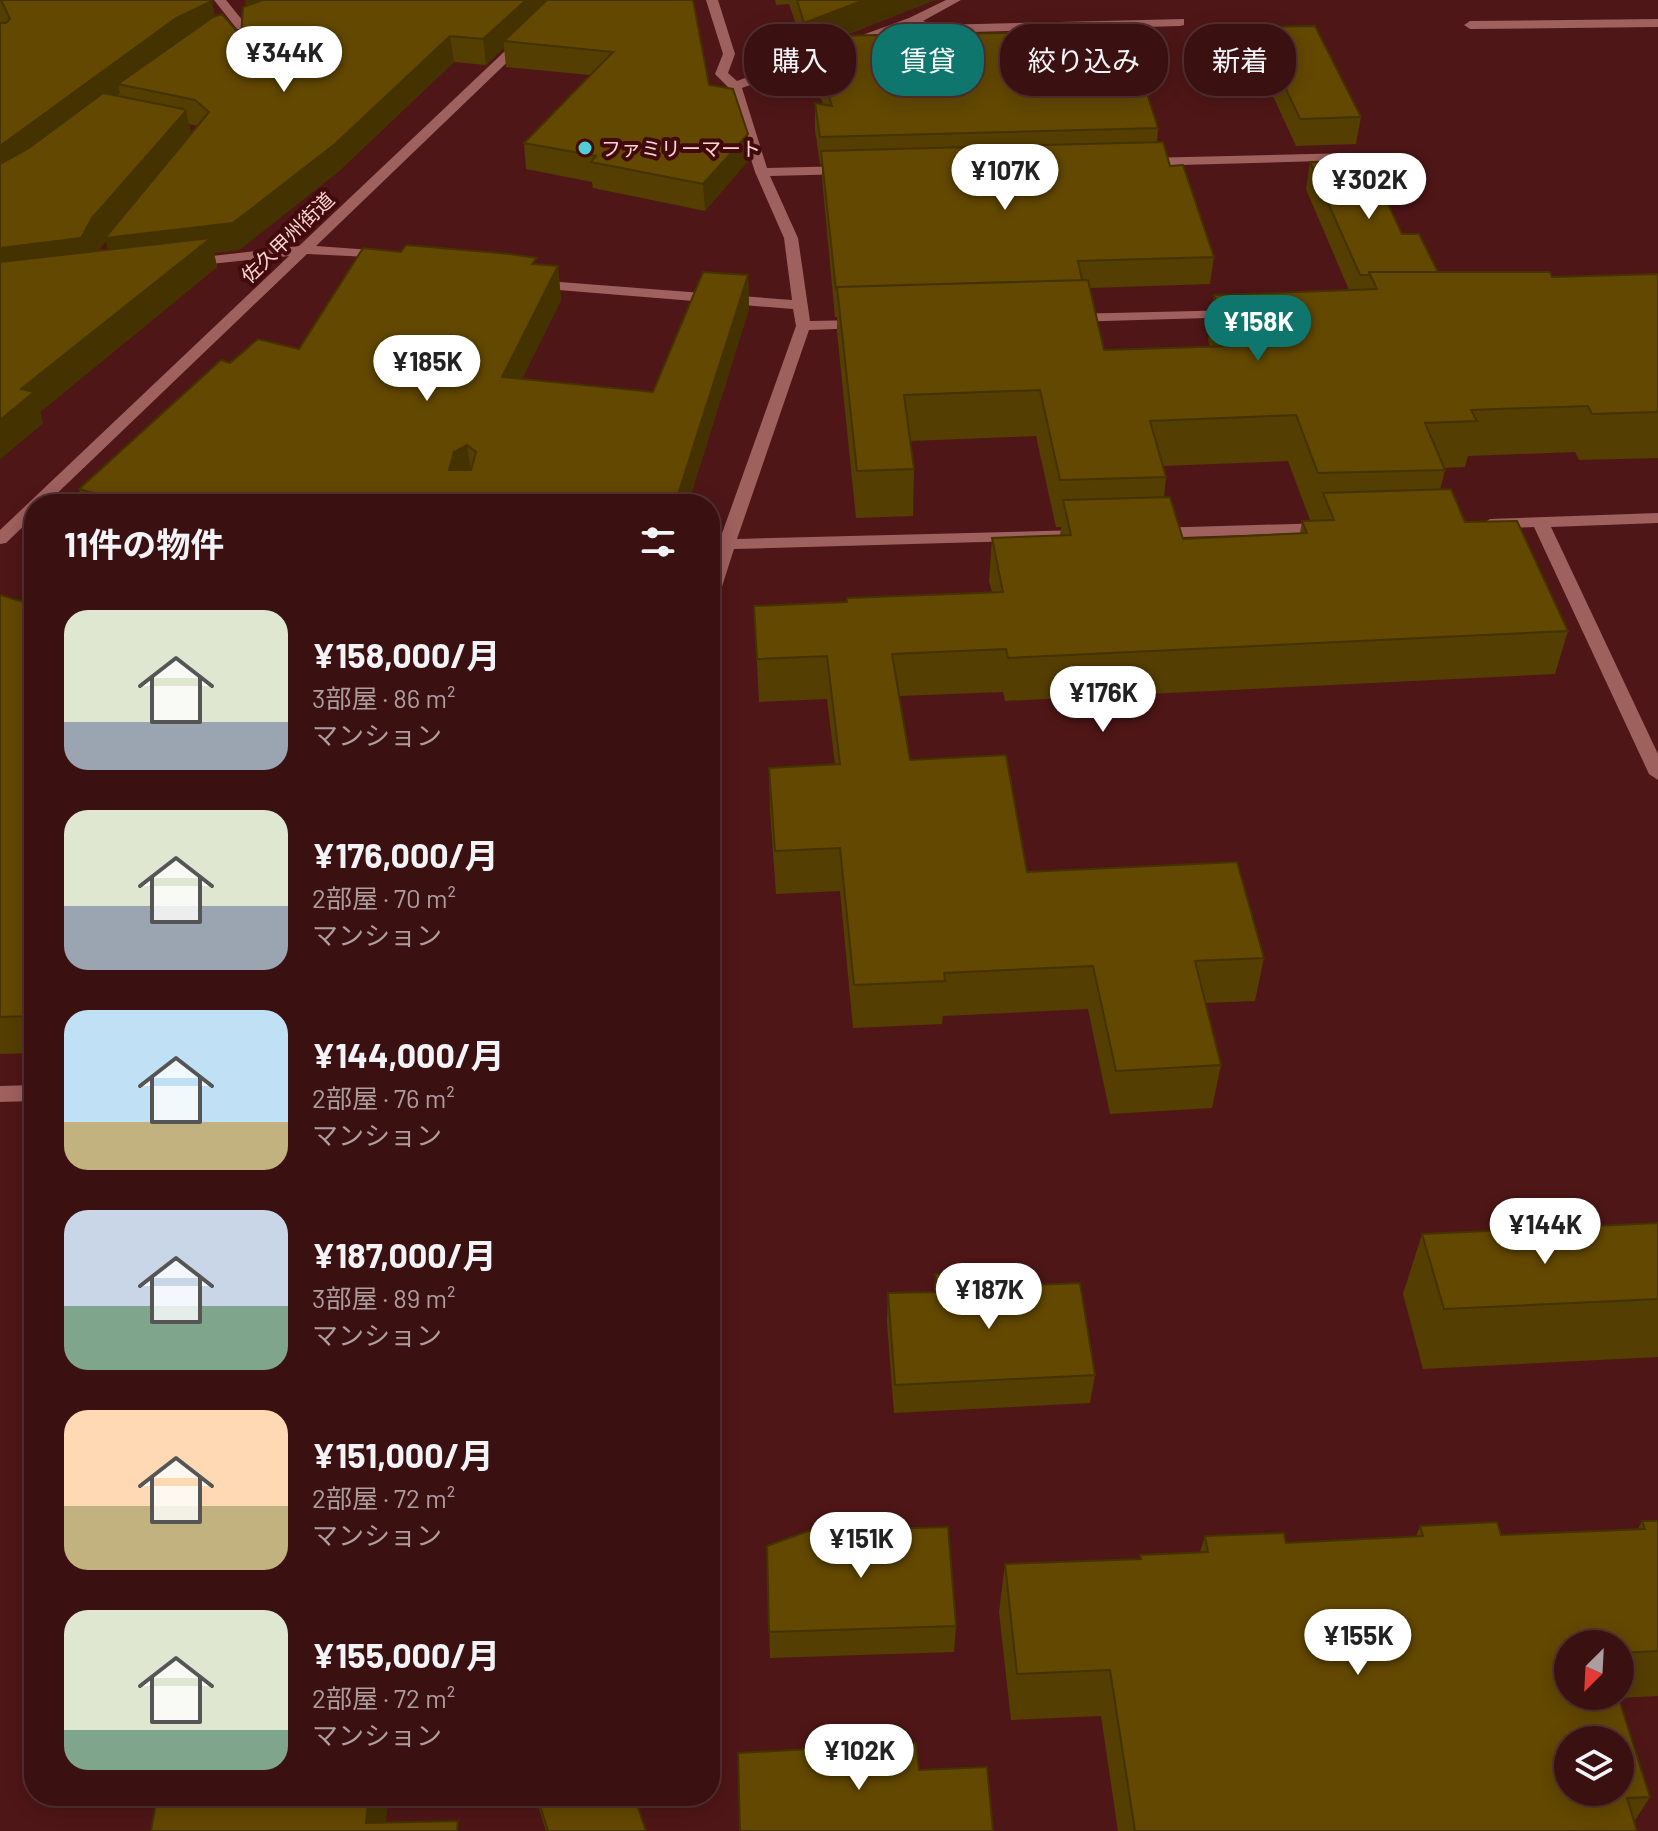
<!DOCTYPE html>
<html lang="ja">
<head>
<meta charset="utf-8">
<style>
	body { margin:0; font-family:Barlow,"Noto Sans JP",sans-serif; background:#461e1f; color:#f1f3f6; height:100vh; display:flex; flex-direction:column; font-size:30px; white-space:nowrap }
	* { box-sizing:border-box; margin:0 }
	p { font-size:26px; color:#ac9d9f }
	.icon { flex:none; width:44px; height:44px; fill:none; stroke:currentColor; stroke-width:2; stroke-linecap:round; stroke-linejoin:round }
	.map { position:relative; flex:1; overflow:hidden }
	.drawer { position:absolute; left:24px; top:494px; width:696px; height:1312px; display:flex; flex-direction:column; background:#3b1011; border-radius:32px; box-shadow:0 4px 20px #0003,0 0 0 2px #543031 }
	.drawer>* { flex:none }
	.banner { position:absolute; left:744px; top:24px; width:760px; height:72px; display:flex; gap:16px }
	.needle { width:52px; rotate:204deg }
	.tools { position:absolute; left:1554px; top:1630px; display:grid; gap:16px }
	.tools a { display:grid; place-items:center; width:80px; height:80px; border-radius:50%; background:#3b1011; box-shadow:0 4px 20px #0003,0 0 0 2px #543031; font-size:40px }
	.price { position:absolute; translate:-50% -68px; padding:0 18px; border-radius:28px; background:#fff; color:#222; font-size:26px; line-height:52px; filter:drop-shadow(0 2px 4px #0008) }
	.price::after { content:''; position:absolute; left:50%; top:48px; width:24px; height:18px; margin-left:-12px; background:inherit; clip-path:polygon(0 0,100% 0,50% 100%) }
	.price.selected { background:#0f766e; color:#fff }
	ul { padding:0; list-style:none }
	li { display:flex; align-items:center; gap:24px; height:200px; padding:0 40px }
	li span { display:grid; place-items:center; flex:none; width:224px; height:160px; border-radius:24px; color:#555 }
	li>.icon { margin-inline-start:auto }
	span .icon { width:96px; height:96px; fill:#fffc; stroke-width:1 }
	li b { font-size:34px }
	h2 { display:flex; justify-content:space-between; align-items:center; height:96px; padding:0 40px; font-size:34px }
	.tag { padding:0 28px; border-radius:32px; background:#3b1011; box-shadow:0 4px 20px #0003,0 0 0 2px #543031; font-size:28px; line-height:72px }
	.tag.selected { background:#0f766e; color:#fff }
	.map>svg:first-child { display:block }
	.lines { fill:none; stroke-linecap:round; stroke-linejoin:round }
	.minor { fill:#9f615e; fill-rule:evenodd }
	.wall { fill:#553e01; fill-rule:evenodd }
	.shaded-wall { fill:#453201 }
	.building { fill:#634801; stroke:#453201; stroke-width:2; fill-rule:evenodd }
	.poi-dot { fill:#52ccd6; stroke:#430a0d; stroke-width:3 }
	.labels { text-anchor:middle; dominant-baseline:central; stroke-width:8; stroke-linejoin:round; paint-order:stroke }
	.far-poi-label { font-size:20px; fill:#fad4d1; stroke:#430a0d; text-anchor:start }
	.far-street-label { font-size:20px; fill:#fad4d1; stroke:#430a0d }
</style>
</head>
<body>
<div class="map">
<svg width="1658" height="1831" viewBox="0 0 1658 1831">
	<rect width="100%" height="100%" fill="#4f1617"/>
	<g class="lines">
		<path class="minor" d="M 214,0 L 226,0 L 247,26 L 245,29 L 237,29 Z
			M 559,0 L 572,0 L 316,246 L 386,251 L 393,255 L 391,258 L 307,254 L 46,504 L 34,504 L 34,516 L 6,543 L 0,544 L 0,530 L 289,256 L 191,266 L 186,265 L 186,259 L 299,246 Z
			M 706,0 L 718,0 L 735,54 L 728,73 L 737,81 L 909,18 L 946,0 L 961,0 L 923,21 L 937,25 L 1184,19 L 1184,25 L 1180,26 L 936,33 L 913,25 L 742,88 L 767,168 L 848,166 L 855,170 L 848,174 L 770,176 L 798,238 L 810,321 L 862,320 L 869,324 L 862,328 L 809,330 L 737,539 L 1082,530 L 1090,535 L 1088,539 L 734,549 L 719,596 L 710,601 L 710,570 L 717,550 L 710,550 L 710,540 L 720,539 L 796,326 L 793,309 L 534,288 L 527,284 L 534,280 L 792,300 L 784,238 L 755,172 L 729,88 L 715,74 L 723,54 Z
			M 1658,19 L 1658,27 L 1470,29 L 1464,25 L 1470,21 Z
			M 1352,153 L 1359,157 L 1357,160 L 1144,166 L 1137,162 L 1144,158 Z
			M 1238,310 L 1245,314 L 1243,317 L 1070,322 L 1063,318 L 1070,314 Z
			M 1658,513 L 1658,523 L 1551,527 L 1658,754 L 1658,780 L 1649,774 L 1534,527 L 1490,529 L 1482,524 L 1490,519 Z
			M 1326,523 L 1332,524 L 1332,532 L 1154,538 L 1146,533 L 1154,528 Z
			M 34,1085 L 34,1101 L 0,1102 L 0,1086 Z"/>
	</g>
	<path class="wall" d="M 0,0 L 211,0 L 215,17 L 241,36 L 693,0 L 709,85 L 748,134 L 748,161 L 705,211 L 593,188 L 592,182 L 526,169 L 524,143 L 590,75 L 506,67 L 504,48 L 486,65 L 454,62 L 339,171 L 239,250 L 214,253 L 217,267 L 40,412 L 43,423 L 0,459 ZM 189,124 L 198,126 L 191,134 ZM 106,241 L 108,249 L 98,250 L 100,248 Z
		M 775,0 L 935,0 L 843,36 L 1158,128 L 1157,143 L 1170,166 L 1214,257 L 1210,284 L 1090,288 L 1104,350 L 1210,347 L 1208,340 L 1214,295 L 1349,290 L 1306,189 L 1310,162 L 1402,234 L 1438,272 L 1552,277 L 1658,274 L 1658,458 L 1579,460 L 1575,452 L 1468,456 L 1465,467 L 1444,468 L 1445,470 L 1440,490 L 1465,522 L 1568,631 L 1555,674 L 1005,701 L 1003,692 L 899,696 L 910,760 L 1027,872 L 1264,958 L 1255,1001 L 1205,1003 L 1221,1065 L 1212,1108 L 1110,1114 L 1088,1009 L 943,1016 L 942,1024 L 853,1028 L 840,891 L 776,894 L 770,811 L 769,768 L 835,764 L 827,699 L 759,702 L 754,606 L 847,602 L 992,592 L 989,581 L 992,538 L 1060,535 L 1061,527 L 1056,527 L 1036,436 L 910,441 L 914,469 L 913,516 L 856,518 L 837,332 L 837,317 L 835,317 L 822,178 L 822,164 L 820,164 L 815,130 L 815,103 L 823,105 L 810,66 L 810,48 L 805,50 L 789,4 L 776,5 ZM 1288,461 L 1310,520 L 1318,520 L 1302,521 L 1300,533 L 1183,539 L 1164,497 L 1166,477 L 1163,466 Z
		M 1257,27 L 1361,117 L 1356,144 L 1296,146 L 1253,53 Z
		M 538,264 L 558,266 L 561,300 L 522,379 L 653,392 L 748,275 L 749,309 L 688,504 L 83,504 L 79,489 L 230,363 L 299,349 Z
		M 0,595 L 34,605 L 34,1053 L 0,1054 Z
		M 1658,1223 L 1658,1357 L 1423,1369 L 1403,1294 L 1422,1234 Z
		M 935,1274 L 1008,1286 L 1095,1375 L 1090,1403 L 894,1413 L 887,1322 L 888,1293 L 934,1292 Z
		M 1642,1521 L 1658,1521 L 1658,1696 L 1619,1698 L 1650,1797 L 1634,1822 L 1637,1831 L 1118,1831 L 1101,1716 L 1011,1720 L 999,1612 L 1005,1564 L 1140,1559 L 1140,1555 L 1200,1552 L 1205,1536 L 1286,1543 L 1416,1536 L 1420,1526 L 1501,1535 L 1638,1529 ZM 1568,1644 L 1620,1644 L 1620,1696 L 1568,1696 Z
		M 843,1530 L 956,1626 L 954,1652 L 770,1658 L 767,1546 Z
		M 535,1796 L 634,1796 L 646,1831 L 546,1831 Z"/>
	<path class="shaded-wall" d="M 245,0 L 305,0 L 248,19 Z
		M 526,0 L 556,0 L 504,41 L 504,48 L 486,65 L 483,39 Z
		M 864,0 L 935,0 L 812,47 L 810,40 L 810,48 L 805,50 L 804,23 Z
		M 212,1 L 217,28 L 118,84 L 120,93 L 0,182 L 0,146 L 176,18 Z
		M 450,36 L 454,62 L 339,171 L 239,250 L 214,253 L 217,267 L 40,412 L 43,423 L 0,459 L 0,420 L 21,389 L 112,265 L 106,241 L 100,248 L 89,268 L 0,279 L 0,248 L 92,218 L 186,111 L 193,140 Z
		M 748,134 L 748,161 L 705,211 L 703,184 Z
		M 558,266 L 561,300 L 506,412 L 502,377 Z
		M 748,275 L 749,309 L 688,504 L 675,504 Z
		M 467,445 L 472,480 L 449,470 L 454,452 Z
		M 369,1796 L 389,1796 L 385,1831 L 366,1823 Z"/>
	<path class="building" d="M 1,0 L 211,0 L 212,1 L 176,18 L 0,146 L 0,23 L 6,23 L 10,19 Z
		M 263,0 L 526,0 L 483,39 L 450,36 L 335,144 L 233,223 L 105,238 L 209,112 L 195,100 L 118,84 L 213,17 L 222,14 L 241,36 L 243,7 Z
		M 547,0 L 693,0 L 709,85 L 733,89 L 748,134 L 703,184 L 591,162 L 596,156 L 524,143 L 613,52 L 504,41 Z
		M 797,0 L 864,0 L 804,23 Z
		M 1315,26 L 1361,117 L 1300,119 L 1257,27 Z
		M 1127,31 L 1158,128 L 820,137 L 815,103 L 832,106 L 810,40 L 821,36 Z
		M 103,93 L 183,109 L 186,111 L 92,218 L 81,238 L 0,248 L 0,164 L 29,148 Z
		M 1163,142 L 1170,166 L 1183,165 L 1214,257 L 1078,261 L 1082,280 L 837,287 L 837,290 L 836,290 L 821,151 Z
		M 1368,161 L 1402,234 L 1419,234 L 1438,272 L 1369,272 L 1369,275 L 1360,275 L 1310,162 Z
		M 211,238 L 21,389 L 34,392 L 0,420 L 0,262 Z
		M 406,245 L 510,254 L 537,258 L 532,264 L 558,266 L 502,377 L 653,392 L 703,272 L 748,275 L 675,504 L 135,504 L 79,489 L 221,360 L 230,363 L 258,339 L 299,349 L 363,248 L 401,252 ZM 467,445 L 476,452 L 471,470 L 449,470 L 454,452 Z
		M 1369,272 L 1550,272 L 1552,277 L 1658,274 L 1658,412 L 1592,414 L 1588,406 L 1471,410 L 1477,421 L 1425,423 L 1445,470 L 1318,473 L 1296,415 L 1150,421 L 1166,477 L 1060,480 L 1040,390 L 904,395 L 914,469 L 857,471 L 837,287 L 1088,280 L 1104,350 L 1232,346 L 1214,295 L 1377,289 Z
		M 1451,489 L 1465,522 L 1517,521 L 1568,631 L 1008,658 L 1006,649 L 892,654 L 910,760 L 1006,755 L 1027,872 L 1237,862 L 1264,958 L 1195,961 L 1221,1065 L 1116,1071 L 1093,966 L 944,973 L 945,981 L 854,985 L 840,848 L 775,851 L 769,768 L 840,764 L 827,656 L 757,659 L 754,606 L 847,602 L 847,598 L 1003,592 L 992,538 L 1071,535 L 1063,500 L 1170,497 L 1183,539 L 1307,533 L 1302,521 L 1334,520 L 1323,493 Z
		M 0,595 L 34,605 L 34,1016 L 0,1017 Z
		M 1658,1223 L 1658,1299 L 1444,1309 L 1422,1234 Z
		M 1007,1271 L 1008,1286 L 1080,1283 L 1095,1375 L 895,1385 L 888,1293 L 938,1292 L 935,1274 Z
		M 842,1519 L 843,1530 L 948,1527 L 956,1626 L 769,1632 L 767,1546 Z
		M 1642,1521 L 1658,1521 L 1658,1651 L 1620,1653 L 1620,1644 L 1568,1644 L 1568,1696 L 1618,1696 L 1650,1797 L 1627,1798 L 1637,1831 L 1135,1831 L 1110,1670 L 1017,1674 L 1005,1564 L 1141,1559 L 1140,1555 L 1208,1552 L 1205,1536 L 1284,1533 L 1286,1543 L 1423,1536 L 1420,1526 L 1497,1522 L 1501,1535 L 1645,1529 ZM 1568,1740 L 1620,1740 L 1620,1792 L 1568,1792 Z
		M 916,1743 L 919,1770 L 987,1767 L 993,1831 L 740,1831 L 738,1753 Z
		M 157,1796 L 369,1796 L 366,1823 L 458,1821 L 457,1831 L 151,1831 Z
		M 537,1796 L 634,1796 L 646,1831 L 548,1831 Z"/>
	<circle class="poi-dot" cx="585" cy="148" r="8"/>
	<g class="labels">
		<g class="far-poi-label">
			<text x="601" y="148">ファミリーマート</text>
		</g>
		<g class="far-street-label">
			<text transform="translate(287 237) rotate(-44)">佐久甲州街道</text>
		</g>
	</g>
</svg>
<div class="tools">
<a><svg class="needle" viewBox="-14 -14 28 28"><path d="M0-13l5 13h-10z" fill="#e53935"/><path d="M0 13l5-13h-10z" fill="#ac9d9f"/></svg></a>
<a><svg class="icon" aria-label="layers" viewBox="0 0 24 24"><path d="M12 4l9 5-9 5-9-5zM3 14l9 5 9-5"/></svg></a>
</div>
<b class="price" style="left:284px;top:94px">¥344K</b>
<b class="price" style="left:1005px;top:212px">¥107K</b>
<b class="price" style="left:1369px;top:221px">¥302K</b>
<b class="price selected" style="left:1258px;top:363px">¥158K</b>
<b class="price" style="left:427px;top:403px">¥185K</b>
<b class="price" style="left:1103px;top:734px">¥176K</b>
<b class="price" style="left:1545px;top:1266px">¥144K</b>
<b class="price" style="left:989px;top:1331px">¥187K</b>
<b class="price" style="left:861px;top:1580px">¥151K</b>
<b class="price" style="left:1358px;top:1677px">¥155K</b>
<b class="price" style="left:859px;top:1792px">¥102K</b>
<div class="banner">
<a class="tag">購入</a>
<a class="tag selected">賃貸</a>
<a class="tag">絞り込み</a>
<a class="tag">新着</a>
</div>
<section class="drawer">
<h2>11件の物件<svg class="icon" aria-label="filters" viewBox="0 0 24 24"><path d="M4 7h16M4 17h16"/><circle cx="9" cy="7" r="2"/><circle cx="15" cy="17" r="2"/></svg></h2>
<ul>
<li><span style="background:linear-gradient(#dfe7d0 70%,#9aa5b1 0)"><svg class="icon" aria-label="home" viewBox="0 0 24 24"><path d="M3 11l9-7 9 7M6 9v11h12V9"/></svg></span><div><b>¥158,000/月</b><p>3部屋 · 86 m²</p><p>マンション</p></div></li>
<li><span style="background:linear-gradient(#dfe7d0 60%,#9aa5b1 0)"><svg class="icon" aria-label="home" viewBox="0 0 24 24"><path d="M3 11l9-7 9 7M6 9v11h12V9"/></svg></span><div><b>¥176,000/月</b><p>2部屋 · 70 m²</p><p>マンション</p></div></li>
<li><span style="background:linear-gradient(#bfe0f5 70%,#c2b280 0)"><svg class="icon" aria-label="home" viewBox="0 0 24 24"><path d="M3 11l9-7 9 7M6 9v11h12V9"/></svg></span><div><b>¥144,000/月</b><p>2部屋 · 76 m²</p><p>マンション</p></div></li>
<li><span style="background:linear-gradient(#c9d6e8 60%,#7fa58c 0)"><svg class="icon" aria-label="home" viewBox="0 0 24 24"><path d="M3 11l9-7 9 7M6 9v11h12V9"/></svg></span><div><b>¥187,000/月</b><p>3部屋 · 89 m²</p><p>マンション</p></div></li>
<li><span style="background:linear-gradient(#ffd9b3 60%,#c2b280 0)"><svg class="icon" aria-label="home" viewBox="0 0 24 24"><path d="M3 11l9-7 9 7M6 9v11h12V9"/></svg></span><div><b>¥151,000/月</b><p>2部屋 · 72 m²</p><p>マンション</p></div></li>
<li><span style="background:linear-gradient(#dfe7d0 75%,#7fa58c 0)"><svg class="icon" aria-label="home" viewBox="0 0 24 24"><path d="M3 11l9-7 9 7M6 9v11h12V9"/></svg></span><div><b>¥155,000/月</b><p>2部屋 · 72 m²</p><p>マンション</p></div></li>
</ul>
</section>
</div>
</body>
</html>
